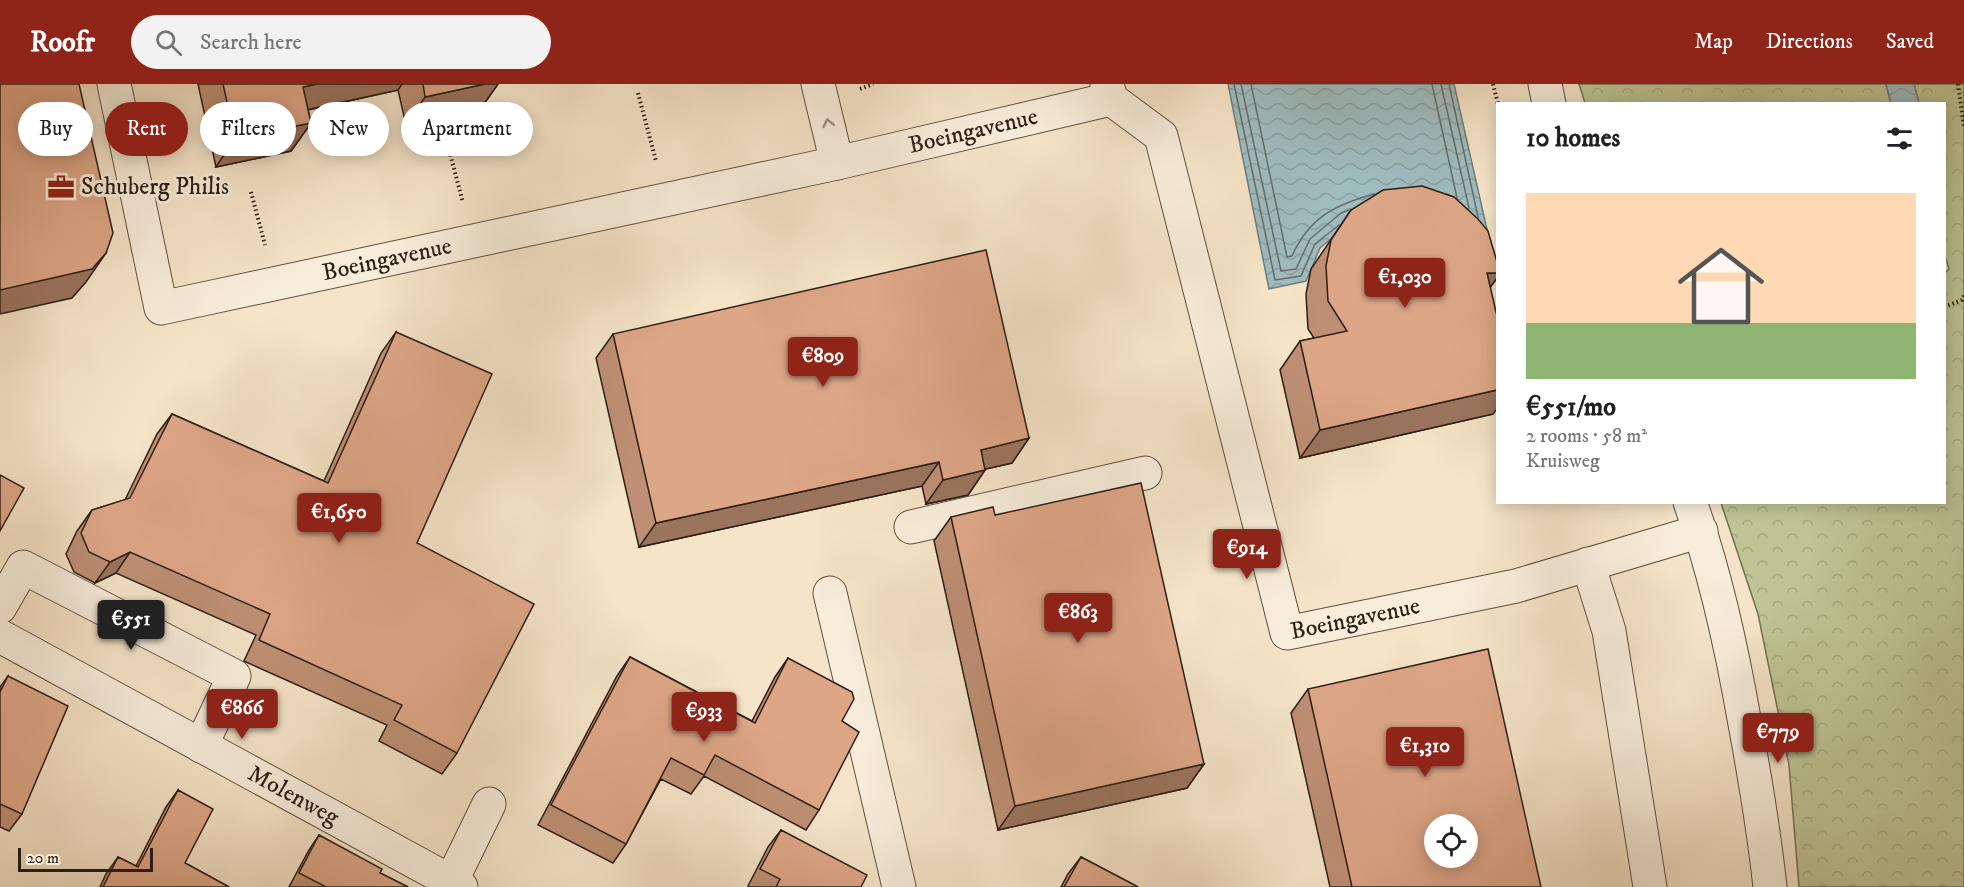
<!DOCTYPE html>
<html lang="en">
<head>
<meta charset="utf-8">
<style>
	body { margin:0; font-family:"IM FELL DW Pica",serif; background:#f2f2f2; color:#202124; height:100vh; display:flex; flex-direction:column; font-size:22px; white-space:nowrap }
	* { box-sizing:border-box; margin:0 }
	p { font-size:20px; color:#757577 }
	.icon { flex:none; width:33px; height:33px; fill:none; stroke:currentColor; stroke-width:2; stroke-linecap:round; stroke-linejoin:round }
	.map { position:relative; flex:1; overflow:hidden }
	.sheet { position:absolute; left:1496px; top:18px; width:450px; height:402px; display:flex; flex-direction:column; background:#fff; border-radius:0px; box-shadow:0 3px 15px #0003 }
	.sheet>* { flex:none }
	.banner { position:absolute; left:18px; top:18px; width:570px; height:54px; display:flex; gap:12px }
	.tools { position:absolute; left:1424px; top:730px; display:grid; gap:12px }
	.tools a { display:grid; place-items:center; width:54px; height:54px; border-radius:50%; background:#fff; box-shadow:0 3px 15px #0003; font-size:30px }
	.scale { position:absolute; left:18px; bottom:15px; width:135px; box-sizing:border-box; padding-left:6px; border:3px solid #2d1e16; border-top:0; font-size:16px; line-height:21px; white-space:nowrap; color:#2d1e16; -webkit-text-stroke:4px #f8eddb; paint-order:stroke }
	.price { position:absolute; translate:-50% -51px; padding:0 14px; border-radius:6px; background:#8f2418; color:#fff; font-size:20px; line-height:39px; filter:drop-shadow(0 2px 3px #0008) }
	.price::after { content:''; position:absolute; left:50%; top:36px; width:18px; height:14px; margin-left:-9px; background:inherit; clip-path:polygon(0 0,100% 0,50% 100%) }
	.price.current { background:#222; color:#fff }
	ul { padding:0; list-style:none }
	li { display:grid; align-content:center; gap:12px; height:318px; padding:0 30px }
	li+li { border-top:2px solid #e0e0e0 }
	li span { display:grid; place-items:center; height:186px; border-radius:0px; color:#555 }
	li>.icon { margin-inline-start:auto }
	span .icon { width:108px; height:108px; fill:#fffc; stroke-width:1 }
	li b { font-size:26px }
	h2 { display:flex; justify-content:space-between; align-items:center; height:72px; padding:0 30px; font-size:26px }
	.tag { padding:0 21px; border-radius:27px; background:#fff; box-shadow:0 3px 15px #0003; font-size:21px; line-height:54px }
	.tag.current { background:#8f2418; color:#fff }
	header { display:flex; align-items:center; gap:36px; box-sizing:border-box; height:84px; padding:0 30px; background:#8f2418; color:#fff }
	header strong { font-size:28px }
	nav { display:flex; gap:33px; margin-inline-start:auto; font-size:21px }
	.search { width:420px; height:54px; background:#f2f2f2; display:flex; align-items:center; gap:15px; box-sizing:border-box; padding:0 21px; border-radius:33px; color:#757577; font-size:22px }
	.map>svg:first-child { display:block }
	.park { fill:url(#park-crowns); stroke:#767155; stroke-width:1.5 }
	.water { fill:url(#water-waves); stroke:#717d7b; stroke-width:1.5 }
	.lines { fill:none; stroke-linecap:round; stroke-linejoin:round }
	.shore { stroke:#666d6a; stroke-width:1.5 }
	.minor-casing { stroke:#5f5042; stroke-width:35 }
	.path { stroke:#2d1e16; stroke-width:4; stroke-dasharray:1.5 3; stroke-linecap:butt }
	.minor { stroke:#f8eddb; stroke-width:33 }
	.wall { fill:#be8f74; stroke:#2d1e16; stroke-width:1.5 }
	.shaded-wall { fill:#9b745e; stroke:#2d1e16; stroke-width:1.5 }
	.building { fill:#dda687; stroke:#2d1e16; stroke-width:1.5; fill-rule:evenodd }
	.oneway { stroke:#9d9082 }
	.labels { text-anchor:middle; dominant-baseline:central; stroke-width:6; stroke-linejoin:round; paint-order:stroke }
	.street-label { font-size:24px; fill:#2d1e16; stroke:#f8eddb }
	.poi-label { font-size:24px; fill:#2d1e16; stroke:#f8eddb; text-anchor:start }
</style>
</head>
<body>
<header>
<strong>Roofr</strong>
<div class="search"><svg class="icon" aria-label="search" viewBox="0 0 24 24"><circle cx="10" cy="10" r="6"/><path d="M15 15l6 6"/></svg>Search here</div>
<nav><a>Map</a><a>Directions</a><a>Saved</a></nav>
</header>
<div class="map">
<svg width="1964" height="803" viewBox="0 0 1964 803">
	<defs>
		<pattern id="park-crowns" width="20" height="18" patternUnits="userSpaceOnUse" patternTransform="scale(1.5)"><rect width="20" height="18" fill="#bec494"/><path d="M2 6a3 3 0 1 1 6 0M12 15a3 3 0 1 1 6 0" fill="none" stroke="#a4a87f"/></pattern>
		<pattern id="water-waves" width="16" height="10" patternUnits="userSpaceOnUse" patternTransform="scale(1.5)"><rect width="16" height="10" fill="#9fbcbe"/><path d="M0 5q4-4 8 0t8 0" fill="none" stroke="#89a1a3"/></pattern>
	</defs>
	<rect width="100%" height="100%" fill="#f5e4c8"/>
	<filter id="stains"><feTurbulence type="fractalNoise" baseFrequency=".00333" numOctaves="4"/><feColorMatrix values="0 0 0 0 .2 0 0 0 0 .09 0 0 0 0 .02 0 0 0 .5 -.17"/></filter>
	<radialGradient id="worn" r=".72"><stop offset=".6" stop-color="#630" stop-opacity="0"/><stop offset="1" stop-color="#630" stop-opacity=".3"/></radialGradient>
	<path class="park" d="M 1579,0 L 1886,0 L 1891,19 L 1585,19 Z
		M 1914,0 L 1964,0 L 1964,803 L 1799,803 L 1789,681 L 1758,530 L 1721,419 L 1944,418 L 1944,190 L 1949,185 L 1944,169 L 1944,20 L 1919,19 Z"/>
	<path class="water" d="M 1228,0 L 1454,0 L 1491,163 L 1349,140 L 1320,164 L 1306,197 L 1269,205 Z
		M 1886,0 L 1914,0 L 1919,19 L 1891,19 Z"/>
	<g class="lines">
		<path class="shore" d="M 1234,0 L 1275,196 L 1301,192 L 1315,160 L 1339,141
			M 1241,0 L 1281,187 L 1296,185 L 1310,155 L 1341,129 L 1349,126
			M 1251,0 L 1287,173 L 1292,172 C 1309,134 1334,121 1374,110
			M 1432,0 L 1457,114
			M 1441,0 L 1469,124
			M 1449,0 L 1478,133"/>
		<defs>
			<g id="minor">
				<path id="s1" d="M 114,0 L 161,224 L 837,79 L 1111,15"/>
				<path d="M 818,0 L 837,79"/>
				<path id="s2" d="M 1107,0 L 1111,15 L 1161,52 L 1287,549 L 1516,502 L 1701,447"/>
				<path d="M 1545,0 L 1549,20"/>
				<path d="M 1690,418 C 1716,490 1732,565 1745,640 C 1755,694 1764,748 1770,803"/>
				<path d="M 911,443 L 1145,389"/>
				<path d="M 1588,480 L 1609,547 L 1650,803"/>
				<path d="M 830,509 L 899,803"/>
				<path d="M 0,523 L 23,483 L 234,592 L 201,662"/>
				<path id="s3" d="M 0,552 L 461,803"/>
				<path d="M 451,798 L 489,720"/>
			</g>
		</defs>
		<use href="#minor" class="minor-casing"/>
		<path class="path" d="M 1493,0 L 1498,20
			M 1958,0 L 1964,43
			M 860,5 L 873,0
			M 638,9 L 656,77
			M 447,58 L 463,119
			M 251,108 L 265,161
			M 1944,223 L 1962,216 L 1964,211"/>
		<use href="#minor" class="minor"/>
	</g>
	<path class="wall" d="M 198,0 L 498,0 L 481,24 L 406,41 L 398,6 L 308,26 L 311,39 L 291,67 L 216,83 Z
		M 1351,126 L 1497,194 L 1490,203 L 1493,330 L 1300,374 L 1280,286 L 1300,257 L 1314,254 L 1308,245 L 1306,210 L 1311,185 Z
		M 396,248 L 417,459 L 457,669 L 442,690 L 379,657 L 387,641 L 246,578 L 244,577 L 256,551 L 116,489 L 95,499 L 74,488 L 66,470 L 77,447 L 92,426 L 125,416 L 157,350 L 172,330 L 324,397 L 381,269 Z
		M 613,250 L 1029,354 L 1012,379 L 985,385 L 985,386 L 968,411 L 926,420 L 922,402 L 639,463 L 596,274 Z
		M 995,431 L 1204,680 L 1187,704 L 998,746 L 934,457 L 951,433 Z
		M 630,573 L 752,637 L 775,593 L 788,574 L 842,637 L 819,726 L 806,746 L 704,692 L 691,710 L 661,695 L 626,760 L 613,779 L 538,741 L 617,592 Z
		M 8,592 L 22,730 L 9,747 L 0,743 L 0,603 Z
		M 1308,605 L 1541,803 L 1330,803 L 1291,629 Z
		M 178,706 L 185,779 L 229,803 L 100,803 L 106,790 L 118,773 L 136,782 L 166,723 Z
		M 781,746 L 861,803 L 750,803 L 748,802 L 768,763 Z
		M 319,751 L 380,789 L 408,803 L 289,803 L 309,766 Z
		M 1081,773 L 1138,803 L 1061,803 L 1068,790 Z"/>
	<path class="shaded-wall" d="M 317,0 L 402,0 L 398,6 L 283,31 L 303,3 Z
		M 485,0 L 498,0 L 481,24 L 406,41 L 425,13 Z
		M 311,39 L 291,67 L 216,83 L 235,54 Z
		M 106,169 L 86,198 L 72,214 L 0,230 L 0,206 Z
		M 1487,189 L 1497,189 L 1497,194 L 1480,218 Z
		M 1497,306 L 1497,325 L 1493,330 L 1300,374 L 1320,346 Z
		M 1029,354 L 1012,379 L 964,390 L 981,366 Z
		M 939,378 L 922,402 L 639,463 L 656,439 Z
		M 985,386 L 968,411 L 926,420 L 943,396 Z
		M 130,468 L 116,489 L 95,499 L 110,478 Z
		M 1204,680 L 1187,704 L 998,746 L 1015,722 Z"/>
	<path class="building" d="M 0,0 L 79,0 L 113,149 L 106,169 L 92,185 L 0,206 Z
		M 223,0 L 317,0 L 303,3 L 311,39 L 235,54 Z
		M 423,0 L 485,0 L 425,13 Z
		M 1422,102 L 1454,113 L 1478,135 L 1488,147 L 1497,178 L 1497,189 L 1487,189 L 1497,232 L 1497,306 L 1320,346 L 1300,257 L 1347,247 L 1328,217 L 1326,182 L 1331,156 L 1351,126 L 1383,106 Z
		M 986,166 L 1029,354 L 981,366 L 985,386 L 943,396 L 939,378 L 656,439 L 613,250 Z
		M 396,248 L 492,290 L 417,459 L 534,520 L 457,669 L 394,636 L 402,621 L 261,557 L 259,556 L 270,530 L 130,468 L 110,478 L 89,468 L 81,449 L 92,426 L 130,414 L 172,330 L 328,399 Z
		M 0,391 L 24,404 L 0,447 Z
		M 1141,399 L 1204,680 L 1015,722 L 951,433 L 993,423 L 995,431 Z
		M 1488,565 L 1541,803 L 1352,803 L 1308,605 ZM 1434,741 L 1467,741 L 1467,774 L 1434,774 Z
		M 630,573 L 755,639 L 788,574 L 852,608 L 854,615 L 842,637 L 859,648 L 819,726 L 715,671 L 704,691 L 671,674 L 626,760 L 551,721 Z
		M 8,592 L 68,622 L 22,730 L 0,720 L 0,608 Z
		M 178,706 L 213,725 L 185,779 L 229,803 L 103,803 L 118,773 L 138,783 Z
		M 781,746 L 867,791 L 861,803 L 776,803 L 780,795 L 760,785 Z
		M 319,751 L 382,785 L 380,789 L 408,803 L 326,803 L 299,789 Z
		M 1081,773 L 1138,803 L 1064,803 Z"/>
	<defs><path id="oneway-chevron" d="M-2-3.5L2.5 0L-2 3.5" fill="none" stroke-width="1.6" stroke-linecap="round" stroke-linejoin="round" transform="scale(1.5)"/></defs>
	<use class="oneway" href="#oneway-chevron" transform="translate(828 39) rotate(-103)"/>
	<defs>
		<symbol id="office-bare" viewBox="-9 -9 18 18"><path d="M-6-3h4V-5.5h4V-3h4V5H-6ZM-1-4.5V-3h2v-1.5ZM-6 0V1H6V0Z" fill="#8f2418" stroke="#f8eddb" stroke-width="2.5" paint-order="stroke"/></symbol>
	</defs>
	<g fill-rule="evenodd">
		<use href="#office-bare" x="42" y="84" width="38" height="38"/>
	</g>
	<g class="labels">
		<g class="street-label">
			<text stroke="none"><textPath href="#s1" startOffset="1060">Boeingavenue</textPath></text>
			<text stroke="none"><textPath href="#s1" startOffset="460">Boeingavenue</textPath></text>
			<text stroke="none"><textPath href="#s2" startOffset="660">Boeingavenue</textPath></text>
			<text stroke="none"><textPath href="#s3" startOffset="334">Molenweg</textPath></text>
		</g>
		<g class="poi-label">
			<text x="81" y="103">Schuberg Philis</text>
		</g>
	</g>
	<rect width="100%" height="100%" filter="url(#stains)"/>
	<rect width="100%" height="100%" fill="url(#worn)"/>
</svg>
<div class="tools">
<a><svg class="icon" aria-label="locate" viewBox="0 0 24 24"><circle cx="12" cy="12" r="6"/><path d="M12 2v4M12 18v4M2 12h4M18 12h4"/></svg></a>
</div>
<div class="scale">20 m</div>
<b class="price" style="left:1405px;top:225px">€1,030</b>
<b class="price" style="left:823px;top:304px">€809</b>
<b class="price" style="left:339px;top:460px">€1,650</b>
<b class="price" style="left:1247px;top:496px">€914</b>
<b class="price" style="left:1078px;top:560px">€863</b>
<b class="price current" style="left:131px;top:567px">€551</b>
<b class="price" style="left:242px;top:656px">€866</b>
<b class="price" style="left:704px;top:659px">€933</b>
<b class="price" style="left:1778px;top:680px">€779</b>
<b class="price" style="left:1425px;top:694px">€1,310</b>
<div class="banner">
<a class="tag">Buy</a>
<a class="tag current">Rent</a>
<a class="tag">Filters</a>
<a class="tag">New</a>
<a class="tag">Apartment</a>
</div>
<section class="sheet">
<h2>10 homes<svg class="icon" aria-label="filters" viewBox="0 0 24 24"><path d="M4 7h16M4 17h16"/><circle cx="9" cy="7" r="2"/><circle cx="15" cy="17" r="2"/></svg></h2>
<ul>
<li><span style="background:linear-gradient(#ffd9b3 70%,#8fb573 0)"><svg class="icon" aria-label="home" viewBox="0 0 24 24"><path d="M3 11l9-7 9 7M6 9v11h12V9"/></svg></span><div><b>€551/mo</b><p>2 rooms · 58 m²</p><p>Kruisweg</p></div></li>
</ul>
</section>
</div>
</body>
</html>
